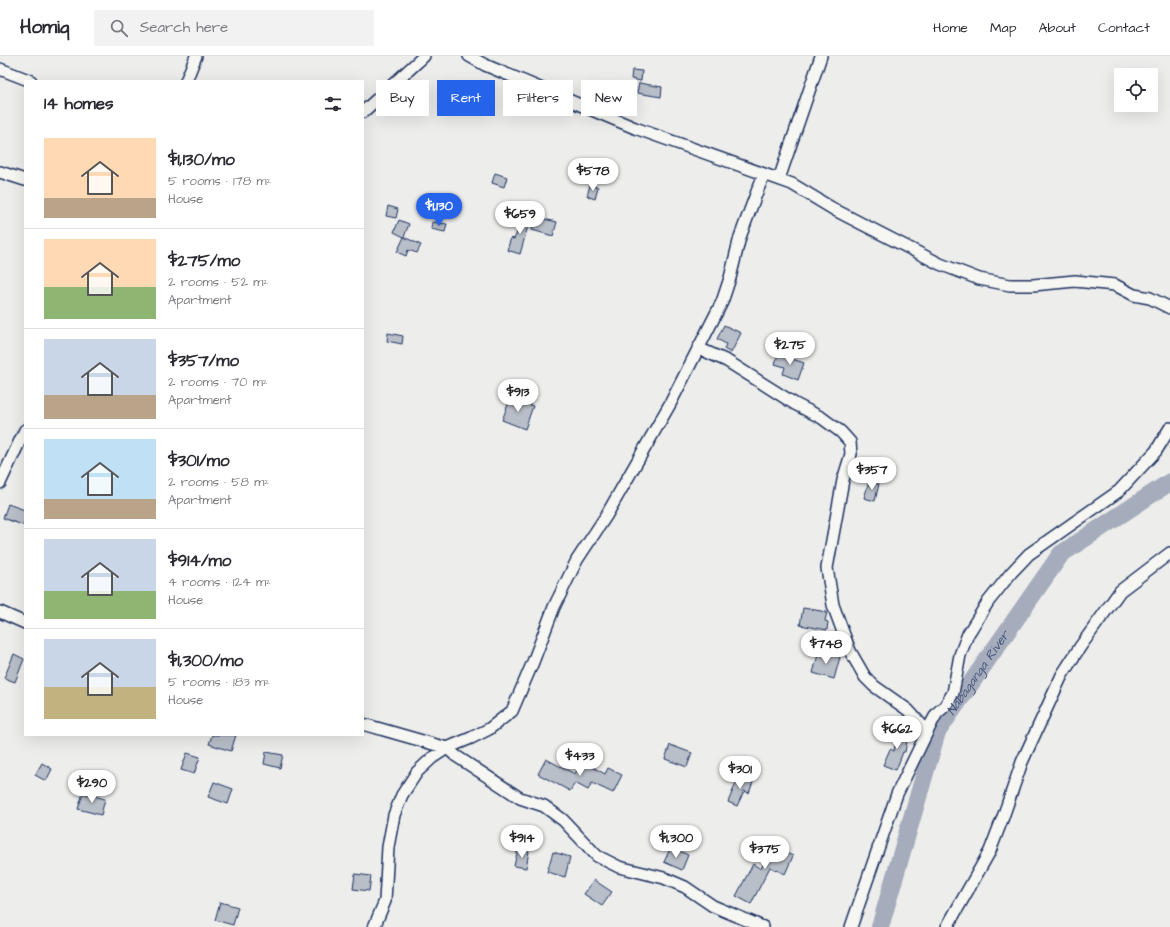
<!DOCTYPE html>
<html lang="en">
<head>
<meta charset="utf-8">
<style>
	body { margin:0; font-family:"Architects Daughter",sans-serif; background:#f2f2f3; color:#2b2b33; height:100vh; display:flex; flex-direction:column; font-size:15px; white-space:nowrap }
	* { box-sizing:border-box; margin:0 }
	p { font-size:13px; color:#7c7c81 }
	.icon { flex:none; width:22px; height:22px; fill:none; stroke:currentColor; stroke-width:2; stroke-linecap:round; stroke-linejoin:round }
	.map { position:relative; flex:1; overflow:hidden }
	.drawer { position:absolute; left:24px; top:24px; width:340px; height:656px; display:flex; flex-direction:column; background:#fff; border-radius:0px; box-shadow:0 4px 16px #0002 }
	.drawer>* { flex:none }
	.top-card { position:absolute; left:376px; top:24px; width:380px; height:36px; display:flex; gap:8px }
	.controls { position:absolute; left:1114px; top:12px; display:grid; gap:8px }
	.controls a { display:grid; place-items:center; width:44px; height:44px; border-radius:0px; background:#fff; box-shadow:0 4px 16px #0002; font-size:20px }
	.price { position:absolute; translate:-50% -34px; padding:0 9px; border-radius:14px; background:#fff; color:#222; font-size:13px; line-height:26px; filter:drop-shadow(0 1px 2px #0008) }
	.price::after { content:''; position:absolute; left:50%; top:24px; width:12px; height:9px; margin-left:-6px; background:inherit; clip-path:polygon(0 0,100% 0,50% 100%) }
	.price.selected { background:#2563eb; color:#fff }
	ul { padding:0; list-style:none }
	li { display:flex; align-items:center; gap:12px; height:100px; padding:0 20px }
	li+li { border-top:1px solid #e1e1e2 }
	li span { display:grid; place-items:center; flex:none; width:112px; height:80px; border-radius:0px; color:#555 }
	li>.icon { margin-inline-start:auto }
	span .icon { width:48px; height:48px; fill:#fffc; stroke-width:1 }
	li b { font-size:17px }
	h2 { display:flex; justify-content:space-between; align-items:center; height:48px; padding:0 20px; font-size:17px }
	.tag { padding:0 14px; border-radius:0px; background:#fff; box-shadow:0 4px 16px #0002; font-size:14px; line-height:36px }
	.tag.selected { background:#2563eb; color:#fff }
	header { display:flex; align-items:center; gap:24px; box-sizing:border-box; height:56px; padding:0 20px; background:#fff; border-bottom:1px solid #e1e1e2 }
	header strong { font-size:19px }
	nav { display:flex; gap:22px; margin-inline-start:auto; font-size:14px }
	.search { width:280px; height:36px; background:#f2f2f3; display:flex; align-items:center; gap:10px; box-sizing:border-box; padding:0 14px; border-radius:0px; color:#7c7c81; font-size:15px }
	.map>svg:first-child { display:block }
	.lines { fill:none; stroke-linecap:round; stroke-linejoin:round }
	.river { stroke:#a5acbc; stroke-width:18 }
	.building { fill:#b9bfc8; stroke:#1b2f5e }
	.street-casing { stroke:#1b2f5e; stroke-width:14 }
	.street { stroke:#f6f6f2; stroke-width:11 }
	.labels { text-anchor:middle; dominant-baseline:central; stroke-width:3; stroke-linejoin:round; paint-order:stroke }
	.water-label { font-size:13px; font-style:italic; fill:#44547a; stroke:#f6f6f2 }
</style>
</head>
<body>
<header>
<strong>Homiq</strong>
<div class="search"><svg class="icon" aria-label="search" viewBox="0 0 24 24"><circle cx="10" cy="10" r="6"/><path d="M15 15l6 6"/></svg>Search here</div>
<nav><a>Home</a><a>Map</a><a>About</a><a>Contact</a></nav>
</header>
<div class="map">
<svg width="1170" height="871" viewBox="0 0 1170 871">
	<rect width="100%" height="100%" fill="#edeeec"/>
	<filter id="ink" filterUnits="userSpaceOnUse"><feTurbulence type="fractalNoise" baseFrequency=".025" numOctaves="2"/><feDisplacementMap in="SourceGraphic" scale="8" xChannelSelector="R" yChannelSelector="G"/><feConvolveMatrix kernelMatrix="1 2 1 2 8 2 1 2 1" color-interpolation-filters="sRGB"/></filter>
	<g filter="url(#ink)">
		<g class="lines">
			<path class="river" id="s1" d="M 880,871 L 937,676 L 1061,498 L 1170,426"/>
		</g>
		<path class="building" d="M 632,14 L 642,15 L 641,25 L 631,23 Z
			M 639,27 L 662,31 L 661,41 L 637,37 Z
			M 585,31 L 592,33 L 590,42 L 582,40 Z
			M 495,117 L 507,121 L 504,131 L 492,127 Z
			M 590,129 L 598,131 L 595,143 L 587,140 Z
			M 388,150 L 398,153 L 396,162 L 386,160 Z
			M 528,154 L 532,156 L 520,198 L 507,194 L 511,182 L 514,183 Z
			M 535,161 L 557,166 L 553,180 L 532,174 Z
			M 399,164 L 409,168 L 404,181 L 394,176 Z
			M 432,166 L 447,168 L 445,176 L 431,173 Z
			M 404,181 L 421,189 L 417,197 L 408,194 L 406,200 L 397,196 Z
			M 724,269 L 741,277 L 731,297 L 724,293 L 726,288 L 717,283 Z
			M 388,277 L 403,280 L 402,288 L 387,285 Z
			M 778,298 L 804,307 L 798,324 L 783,318 L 785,311 L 775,308 Z
			M 511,341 L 533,350 L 525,373 L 502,364 Z
			M 869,426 L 879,428 L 875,445 L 864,442 Z
			M 8,448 L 25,454 L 25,470 L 3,462 Z
			M 803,552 L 827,556 L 825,565 L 828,566 L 827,574 L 800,569 Z
			M 819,595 L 840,601 L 834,623 L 813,617 Z
			M 14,598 L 24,603 L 15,626 L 4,622 Z
			M 899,672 L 909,674 L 905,696 L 903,696 L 896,714 L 883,709 L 890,693 L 894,695 Z
			M 212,679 L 236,679 L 231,695 L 209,688 Z
			M 670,689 L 692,697 L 687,711 L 665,703 Z
			M 266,696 L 283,699 L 280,712 L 264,708 Z
			M 187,697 L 200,701 L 194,718 L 181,714 Z
			M 546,703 L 575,718 L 582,705 L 605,718 L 608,712 L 622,719 L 613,737 L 592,727 L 588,734 L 575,727 L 570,735 L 538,718 Z
			M 42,707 L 52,713 L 46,725 L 35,719 Z
			M 739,720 L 753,726 L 749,737 L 744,735 L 737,750 L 728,746 Z
			M 214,726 L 233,733 L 228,748 L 208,741 Z
			M 83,737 L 105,743 L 101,759 L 78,753 Z
			M 775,781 L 787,787 L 783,796 L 793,800 L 785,818 L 770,811 L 751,848 L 736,840 L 753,808 L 761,813 Z
			M 671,791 L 688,799 L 682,814 L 664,806 Z
			M 518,793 L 529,795 L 526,812 L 514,810 Z
			M 553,796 L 570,801 L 565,821 L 547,816 Z
			M 355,818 L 371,820 L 369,835 L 353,833 Z
			M 594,824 L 612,836 L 602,850 L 584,838 Z
			M 220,846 L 238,851 L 233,869 L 215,864 Z"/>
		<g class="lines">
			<defs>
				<path id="street" d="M 469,0 L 485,9 L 635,72 L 792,128 L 835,154 L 940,208 L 979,223 L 1010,229 L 1033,229 L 1075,225 L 1115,229 L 1134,239 L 1150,242 L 1170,252
					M 0,13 L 31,25
					M 186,25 L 196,0
					M 363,56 L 424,0
					M 0,116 L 25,124
					M 779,123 L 821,0
					M 698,292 L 727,305 L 795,348 L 822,362 L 841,376 L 850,386 L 851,398 L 843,424 L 827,512 L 833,549 L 850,595 L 865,621 L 874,630 L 908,654 L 927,675
					M 0,427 L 25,374
					M 0,556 L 25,567
					M 363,668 L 447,692 L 456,700 L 520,742 L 544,750 L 563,764 L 597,800 L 619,811 L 664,822 L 685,831 L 713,850 L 763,871
					M 374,871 L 385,845 L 388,791 L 394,759 L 402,739 L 417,716 L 432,702 L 447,692 L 471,682 L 489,673 L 512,655 L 533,606 L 554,551 L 577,504 L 606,460 L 670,348 L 722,246 L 730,222 L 740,181 L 758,133 L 764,119
					M 851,871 L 897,738 L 932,666 L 937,657 L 945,650 L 953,637 L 960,599 L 968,578 L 988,546 L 1011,517 L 1029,498 L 1119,435 L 1156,395 L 1170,372
					M 947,871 L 990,795 L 1003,761 L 1022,706 L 1062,619 L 1080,591 L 1120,535 L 1170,497"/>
			</defs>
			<use href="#street" class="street-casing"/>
			<use href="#street" class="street"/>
		</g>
	</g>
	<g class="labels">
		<g class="water-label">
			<text stroke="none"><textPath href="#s1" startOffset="275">Nabaganga River</textPath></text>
		</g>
	</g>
</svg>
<div class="controls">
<a><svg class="icon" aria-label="locate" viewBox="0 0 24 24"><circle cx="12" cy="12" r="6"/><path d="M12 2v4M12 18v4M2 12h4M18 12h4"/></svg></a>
</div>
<b class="price" style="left:593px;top:136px">$578</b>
<b class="price selected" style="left:439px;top:171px">$1,130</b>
<b class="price" style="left:520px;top:179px">$659</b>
<b class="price" style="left:790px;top:310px">$275</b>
<b class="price" style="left:518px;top:357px">$913</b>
<b class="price" style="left:872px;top:435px">$357</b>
<b class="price" style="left:826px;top:609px">$748</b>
<b class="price" style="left:897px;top:694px">$662</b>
<b class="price" style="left:580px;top:721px">$433</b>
<b class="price" style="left:740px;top:734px">$301</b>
<b class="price" style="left:92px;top:748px">$290</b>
<b class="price" style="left:522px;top:803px">$914</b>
<b class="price" style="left:676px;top:803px">$1,300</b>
<b class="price" style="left:765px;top:814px">$375</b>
<div class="top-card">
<a class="tag">Buy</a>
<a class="tag selected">Rent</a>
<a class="tag">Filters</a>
<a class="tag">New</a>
</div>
<section class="drawer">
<h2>14 homes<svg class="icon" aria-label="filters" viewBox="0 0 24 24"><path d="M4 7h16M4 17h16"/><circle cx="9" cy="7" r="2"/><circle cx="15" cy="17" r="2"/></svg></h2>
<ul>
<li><span style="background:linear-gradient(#ffd9b3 75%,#b9a48a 0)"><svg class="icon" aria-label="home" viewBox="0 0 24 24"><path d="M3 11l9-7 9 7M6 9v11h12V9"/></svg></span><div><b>$1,130/mo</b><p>5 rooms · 178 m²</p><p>House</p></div></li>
<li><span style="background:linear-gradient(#ffd9b3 60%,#8fb573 0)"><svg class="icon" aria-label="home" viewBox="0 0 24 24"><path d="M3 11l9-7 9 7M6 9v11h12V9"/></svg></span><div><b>$275/mo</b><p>2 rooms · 52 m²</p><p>Apartment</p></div></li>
<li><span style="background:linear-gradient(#c9d6e8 70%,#b9a48a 0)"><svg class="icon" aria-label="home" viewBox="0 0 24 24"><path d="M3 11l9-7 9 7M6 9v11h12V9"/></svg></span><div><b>$357/mo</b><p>2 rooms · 70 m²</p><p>Apartment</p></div></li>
<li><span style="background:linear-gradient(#bfe0f5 75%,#b9a48a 0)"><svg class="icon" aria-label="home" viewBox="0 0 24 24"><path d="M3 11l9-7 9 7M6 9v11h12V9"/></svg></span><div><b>$301/mo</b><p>2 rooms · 58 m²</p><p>Apartment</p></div></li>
<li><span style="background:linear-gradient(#c9d6e8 65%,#8fb573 0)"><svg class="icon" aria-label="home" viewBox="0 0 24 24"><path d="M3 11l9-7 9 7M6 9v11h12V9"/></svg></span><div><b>$914/mo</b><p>4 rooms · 124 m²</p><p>House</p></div></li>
<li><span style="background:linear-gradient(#c9d6e8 60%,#c2b280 0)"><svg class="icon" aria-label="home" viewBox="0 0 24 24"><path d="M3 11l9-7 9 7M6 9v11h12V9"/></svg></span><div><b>$1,300/mo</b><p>5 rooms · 183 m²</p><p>House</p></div></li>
</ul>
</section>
</div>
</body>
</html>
